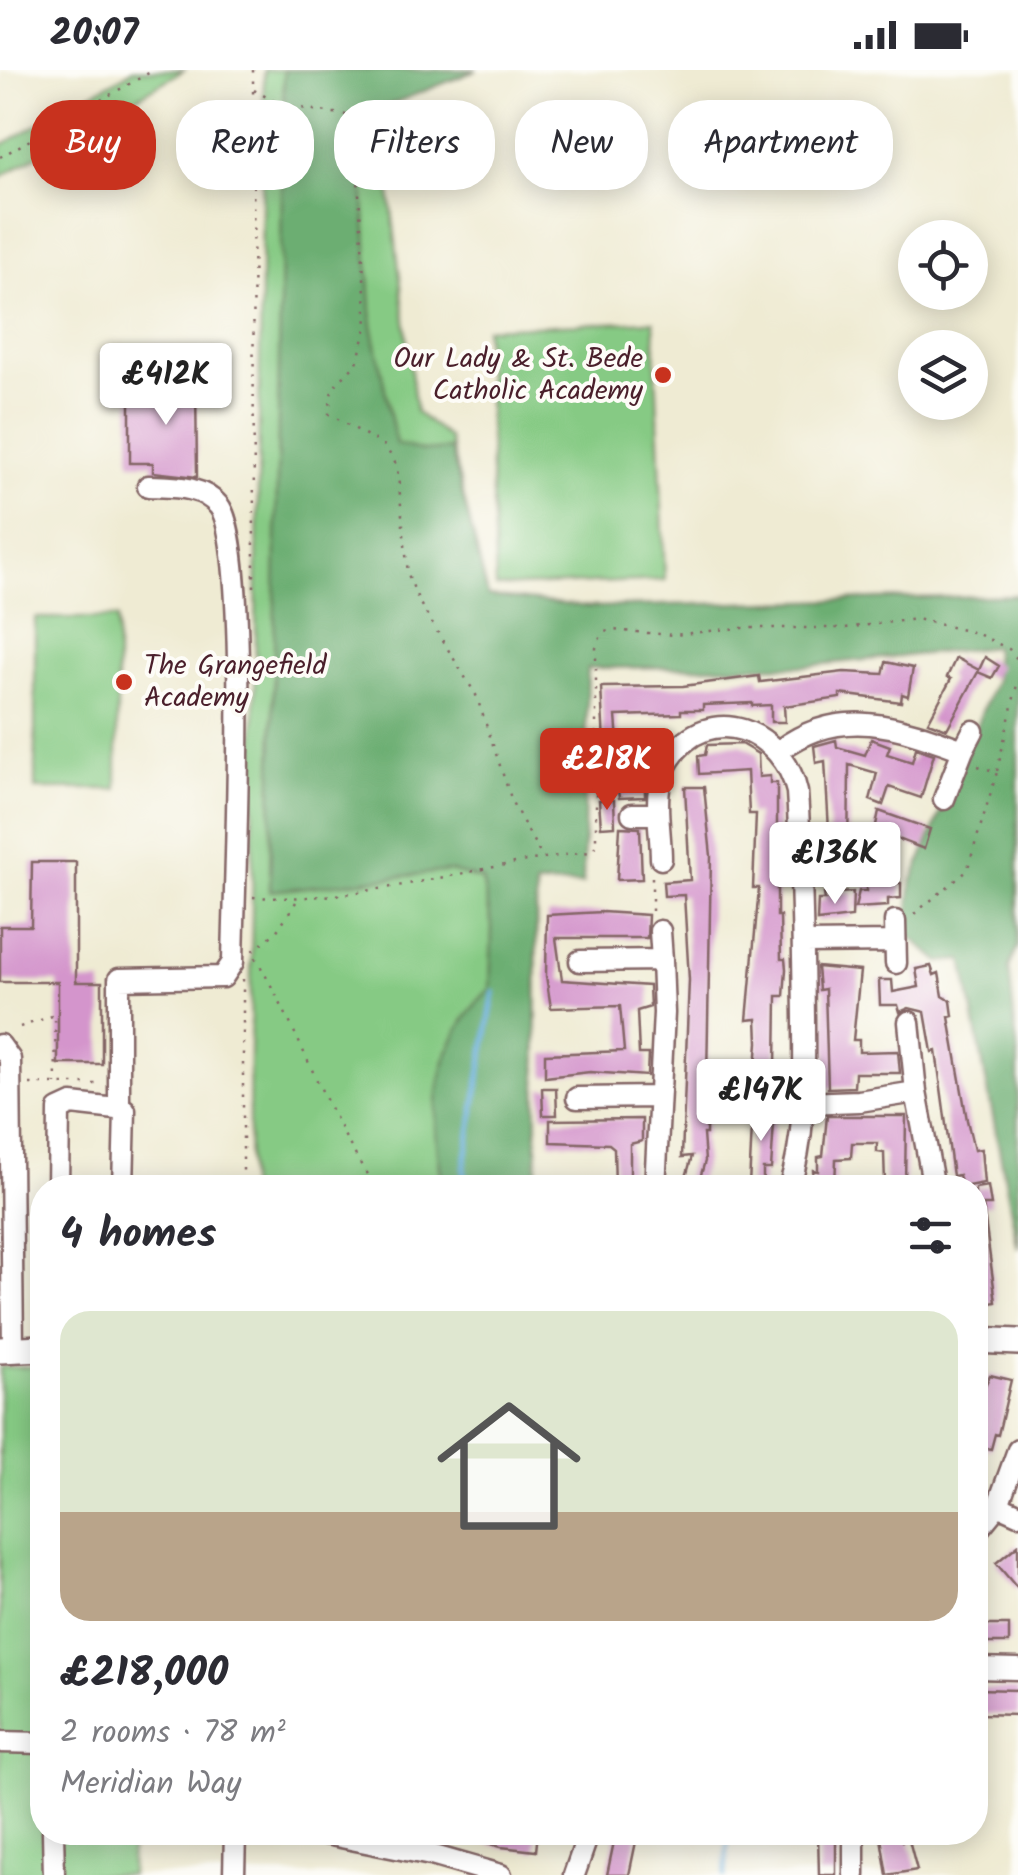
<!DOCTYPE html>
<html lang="en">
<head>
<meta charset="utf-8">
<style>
	body { margin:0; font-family:Kalam,sans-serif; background:#f2f2f3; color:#2b2b33; height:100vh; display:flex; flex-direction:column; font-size:38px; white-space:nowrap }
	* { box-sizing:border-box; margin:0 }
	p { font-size:32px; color:#7c7c81 }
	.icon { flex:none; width:55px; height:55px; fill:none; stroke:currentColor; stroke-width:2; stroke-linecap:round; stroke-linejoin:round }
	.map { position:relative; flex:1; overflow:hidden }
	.side { position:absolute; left:30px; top:1105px; width:958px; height:670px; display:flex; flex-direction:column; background:#fff; border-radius:40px; box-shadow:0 5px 25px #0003 }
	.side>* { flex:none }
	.guide { position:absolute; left:30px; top:30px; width:960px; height:90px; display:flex; gap:20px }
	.controls { position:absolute; left:898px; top:150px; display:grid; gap:20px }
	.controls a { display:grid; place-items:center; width:90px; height:90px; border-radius:50%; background:#fff; box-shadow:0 5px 25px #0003; font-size:50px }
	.price { position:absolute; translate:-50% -85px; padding:0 22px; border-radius:10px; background:#fff; color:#222; font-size:32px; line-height:65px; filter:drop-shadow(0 2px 5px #0008) }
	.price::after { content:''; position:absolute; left:50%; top:60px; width:30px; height:22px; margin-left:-15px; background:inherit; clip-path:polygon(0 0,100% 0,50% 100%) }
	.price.current { background:#c8321e; color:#fff }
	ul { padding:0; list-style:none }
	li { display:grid; align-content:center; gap:20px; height:530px; padding:0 30px }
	li span { display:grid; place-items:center; height:310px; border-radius:30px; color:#555 }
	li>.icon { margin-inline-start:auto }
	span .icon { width:180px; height:180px; fill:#fffc; stroke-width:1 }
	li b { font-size:42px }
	h2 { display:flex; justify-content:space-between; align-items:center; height:120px; padding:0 30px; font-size:42px }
	.pill { padding:0 35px; border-radius:40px; background:#fff; box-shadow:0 5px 25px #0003; font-size:35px; line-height:90px }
	.pill.current { background:#c8321e; color:#fff }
	.status { display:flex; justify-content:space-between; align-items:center; height:70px; padding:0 50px; background:#fff; direction:ltr }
	.status svg { height:28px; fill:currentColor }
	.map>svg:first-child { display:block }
	.green { fill:#86ca84; stroke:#687458; stroke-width:2.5 }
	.forest { fill:#6cae72; stroke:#5b664e; stroke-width:2.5 }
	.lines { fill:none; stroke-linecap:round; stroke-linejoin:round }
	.stream { stroke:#69afdf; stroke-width:5 }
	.building { fill:#d495cc }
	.minor-casing { stroke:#846666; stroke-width:25 }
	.major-casing { stroke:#846666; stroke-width:30 }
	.path { stroke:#846666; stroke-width:2.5; stroke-dasharray:2.5 8; stroke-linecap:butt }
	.minor { stroke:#fff; stroke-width:20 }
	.major { stroke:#fff; stroke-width:25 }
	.poi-dot { fill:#c8321e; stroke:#fdfcf7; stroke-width:4 }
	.labels { text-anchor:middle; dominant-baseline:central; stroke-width:8; stroke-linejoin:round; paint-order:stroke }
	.poi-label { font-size:28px; fill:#4a1f2b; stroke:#fdfcf7; text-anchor:end }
</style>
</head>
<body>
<div class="status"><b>20:07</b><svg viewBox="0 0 49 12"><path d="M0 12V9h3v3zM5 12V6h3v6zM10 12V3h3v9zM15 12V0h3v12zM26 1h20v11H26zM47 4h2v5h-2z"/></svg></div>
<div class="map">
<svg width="1018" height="1805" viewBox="0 0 1018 1805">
	<rect width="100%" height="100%" fill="#fdfcf7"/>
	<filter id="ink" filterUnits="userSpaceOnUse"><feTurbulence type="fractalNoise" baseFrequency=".01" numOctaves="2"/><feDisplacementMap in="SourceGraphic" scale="20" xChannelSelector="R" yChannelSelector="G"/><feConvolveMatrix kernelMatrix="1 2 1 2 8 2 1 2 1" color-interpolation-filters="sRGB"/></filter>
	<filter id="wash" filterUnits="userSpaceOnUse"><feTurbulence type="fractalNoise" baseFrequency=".0048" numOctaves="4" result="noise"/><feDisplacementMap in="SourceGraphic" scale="40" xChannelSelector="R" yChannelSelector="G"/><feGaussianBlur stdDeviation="2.25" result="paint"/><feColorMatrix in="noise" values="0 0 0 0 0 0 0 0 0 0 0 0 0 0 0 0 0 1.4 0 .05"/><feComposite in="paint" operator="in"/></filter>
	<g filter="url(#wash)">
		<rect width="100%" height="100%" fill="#efebd3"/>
		<path class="green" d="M 133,0 L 184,0 L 0,107 L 0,76 Z
			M 264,0 L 477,0 L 380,38 L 416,342 L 449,368 L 488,526 L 536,814 L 537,1117 L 248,1118 Z
			M 654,251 L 665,510 L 496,517 L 485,258 Z
			M 35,548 L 117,548 L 117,719 L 35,719 Z
			M 0,1297 L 42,1297 L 42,1762 L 131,1763 L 130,1805 L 0,1805 Z"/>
		<path class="forest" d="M 284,0 L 477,0 L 359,47 L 372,255 L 396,374 L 423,381 L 451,379 L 488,526 L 591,537 L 1018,525 L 1018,876 L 1009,898 L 1018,988 L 1018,1178 L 963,890 L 940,892 L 907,864 L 911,814 L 995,610 L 994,577 L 805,596 L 588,598 L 583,814 L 536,815 L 537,1117 L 444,1117 C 427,1046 435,970 490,919 L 492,856 L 482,810 L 450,801 L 270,821 Z"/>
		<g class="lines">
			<path class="stream" d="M 467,1118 L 464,1100 L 494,922
				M 725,1805 L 729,1762"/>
		</g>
		<g id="blocks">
			<path class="building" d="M 152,312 L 196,312 L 197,407 L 153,402 L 153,393 L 130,393 L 130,325 L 152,325 Z
				M 985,587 L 999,596 L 992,608 L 978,602 L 947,659 L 928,652 L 951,609 L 947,607 L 956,588 L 979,600 Z
				M 886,592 L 913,598 L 908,626 L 902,624 L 901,632 L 840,624 L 840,628 L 784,636 L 785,652 L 771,652 L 771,635 L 752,636 L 752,633 L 703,635 L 703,640 L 681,640 L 681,644 L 616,646 L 618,672 L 604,673 L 601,617 L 683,616 L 759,606 L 760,612 L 844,602 L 883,604 Z
				M 871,669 L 890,676 L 887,684 L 912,692 L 916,678 L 934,684 L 921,728 L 889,717 L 883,735 L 870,730 L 877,703 L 849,695 L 848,795 L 831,795 L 825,691 L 816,693 L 814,676 L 836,670 L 837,677 L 865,685 Z
				M 644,673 L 645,727 L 619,728 L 616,705 L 625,705 L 623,674 Z
				M 741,674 L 758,684 L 759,707 L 770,706 L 770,713 L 777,713 L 777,846 L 780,846 L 781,889 L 785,889 L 786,899 L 784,926 L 777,926 L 776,998 L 781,998 L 780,1011 L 775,1010 L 775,1025 L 755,1026 L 756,1007 L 743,1006 L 744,998 L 756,998 L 758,972 L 757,949 L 747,950 L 759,818 L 753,818 L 756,744 L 749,744 L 747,701 L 699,704 L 698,686 L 705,685 L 707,675 Z
				M 685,717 L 704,717 L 711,786 L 706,1064 L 703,1064 L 705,1091 L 697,1118 L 683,1118 L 692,1086 L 682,1087 L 689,910 L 684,825 L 664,826 L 663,812 L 690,810 Z
				M 599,730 L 614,730 L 615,756 L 601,757 Z
				M 879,741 L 930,759 L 924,779 L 875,760 Z
				M 620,757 L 640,758 L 642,809 L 617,810 Z
				M 32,792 L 76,792 L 76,912 L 102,912 L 102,994 L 58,994 L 58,912 L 0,912 L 0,856 L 31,856 Z
				M 866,813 L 901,813 L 901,828 L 888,829 L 888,836 L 855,838 L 859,821 L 866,821 Z
				M 853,822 L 852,847 L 817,851 L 818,830 L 825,830 L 824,824 Z
				M 602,842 L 648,845 L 647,868 L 556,868 L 562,910 L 649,916 L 650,937 L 637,941 L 639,984 L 648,984 L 647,1006 L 590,1002 L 545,1007 L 545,984 L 624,981 L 620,936 L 551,938 L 546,906 L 547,845 Z
				M 931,896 L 934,905 L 939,903 L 943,926 L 951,931 L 953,946 L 949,947 L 967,1050 L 974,1080 L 981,1079 L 984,1113 L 962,1117 L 959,1105 L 953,1106 L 936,981 L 932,982 L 925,942 L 909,938 L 900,942 L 898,935 L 880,935 L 879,910 L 892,910 L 893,922 L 919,917 L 916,899 Z
				M 817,897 L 860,901 L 853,970 L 859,970 L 859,982 L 898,981 L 900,1003 L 855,1003 L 854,1017 L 828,1018 L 825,919 L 819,920 Z
				M 542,1018 L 556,1018 L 557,1045 L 543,1045 Z
				M 753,1037 L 775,1038 L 771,1099 L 763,1099 L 763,1116 L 749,1115 Z
				M 827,1046 L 906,1046 L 905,1115 L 885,1114 L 884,1083 L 877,1082 L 877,1073 L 852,1073 L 851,1088 L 836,1089 L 835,1118 L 814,1118 L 813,1100 L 818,1101 L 818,1087 L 823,1086 Z
				M 642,1049 L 642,1071 L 630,1074 L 630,1118 L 615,1118 L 614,1078 L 609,1074 L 550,1072 L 550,1050 Z
				M 988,1116 L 991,1135 L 983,1135 L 996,1232 L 975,1236 L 975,1118 Z
				M 990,1305 L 1011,1310 L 998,1365 L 995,1364 L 991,1379 L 975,1375 L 981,1336 L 976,1335 Z
				M 1018,1475 L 1018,1519 L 996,1493 Z
				M 981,1555 L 1009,1555 L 1009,1573 L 981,1573 Z
				M 975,1619 L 1018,1620 L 1018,1645 L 980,1644 L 980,1637 L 975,1637 Z
				M 472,1762 L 538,1762 L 536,1781 L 501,1777 L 471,1768 Z
				M 616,1762 L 638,1762 L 629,1805 L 607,1805 Z
				M 818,1762 L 836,1762 L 836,1805 L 819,1805 Z
				M 880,1762 L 901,1762 L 902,1771 L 909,1770 L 917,1800 L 887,1805 Z"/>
		</g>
	</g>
	<g filter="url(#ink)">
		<use href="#blocks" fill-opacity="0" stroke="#846666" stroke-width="2.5"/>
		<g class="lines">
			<defs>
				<path id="minor" d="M 780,680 C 840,635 898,656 963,680 L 944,729
					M 963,680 L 973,661
					M 632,744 L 658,744
					M 661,789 C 661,756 650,718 670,689 C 709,629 784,661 797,722 C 802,798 803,872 804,948 C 804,1005 807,1062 789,1118
					M 895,851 L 896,893
					M 660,861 L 662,890
					M 805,873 L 893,872
					M 580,891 L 662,890 L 664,943 L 655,1118
					M 0,975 L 10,989 L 13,1280
					M 916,1022 L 934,1118
					M 577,1028 L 658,1027
					M 804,1033 L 859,1031 L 916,1022 L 909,952
					M 119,1036 L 119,909 L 223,907 L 233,892 C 234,821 251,475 219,436 C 202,415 173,417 148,416
					M 58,1118 L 59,1040 L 72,1034 L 125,1040 L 123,1118
					M 998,1435 L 1018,1444
					M 975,1463 L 998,1435 L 1018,1380
					M 975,1598 L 1018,1599
					M 0,1672 L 42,1673
					M 53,1762 L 54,1805
					M 316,1762 L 431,1785 L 501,1805
					M 234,1805 L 235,1762
					M 574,1805 L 589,1762
					M 854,1805 L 854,1762"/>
				<path id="major" d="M 975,1270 L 1018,1272
					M 0,1280 L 42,1278"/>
			</defs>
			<use href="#minor" class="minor-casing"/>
			<use href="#major" class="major-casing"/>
			<path class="path" d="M 253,0 L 254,518
				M 254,20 L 281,35 L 347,45 L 355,58 L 367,257 L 357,293 L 332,319 L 329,344 L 385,376 L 397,396 L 408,504 L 419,532 L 476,625 L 513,734 L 542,787
				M 0,87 L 154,0
				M 997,701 L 1018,610
				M 652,807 L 652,844
				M 253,827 C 369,834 477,793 591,782 L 596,775 L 596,578 L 602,563 L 611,560 L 673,565 L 737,558 L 845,558 L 916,549 L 976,563 L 1009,579 L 1018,590
				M 296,832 L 276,862 L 252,882 C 299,959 325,1043 376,1118
				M 914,844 L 967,801 L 997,702 L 978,696
				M 243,909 L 243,1118
				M 20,957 L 55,945 L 56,1014
				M 30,1014 L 102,1014"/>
			<use href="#minor" class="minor"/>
			<use href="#major" class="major"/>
		</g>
	</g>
	<g class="poi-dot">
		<circle cx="663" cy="305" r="10"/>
		<circle cx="124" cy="612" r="10"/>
	</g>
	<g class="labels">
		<g class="poi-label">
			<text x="643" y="289">Our Lady &amp; St. Bede<tspan x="643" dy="32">Catholic Academy</tspan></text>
			<text x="144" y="596" text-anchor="start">The Grangefield<tspan x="144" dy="32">Academy</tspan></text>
		</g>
	</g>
</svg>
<div class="controls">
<a><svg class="icon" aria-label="locate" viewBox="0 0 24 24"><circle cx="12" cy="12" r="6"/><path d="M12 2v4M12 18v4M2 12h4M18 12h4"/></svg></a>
<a><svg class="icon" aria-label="layers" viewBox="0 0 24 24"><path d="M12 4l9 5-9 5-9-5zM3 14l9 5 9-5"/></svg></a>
</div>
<b class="price" style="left:166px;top:358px">£412K</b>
<b class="price current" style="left:607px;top:743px">£218K</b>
<b class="price" style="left:835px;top:837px">£136K</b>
<b class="price" style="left:761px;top:1074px">£147K</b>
<div class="guide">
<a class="pill current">Buy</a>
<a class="pill">Rent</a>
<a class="pill">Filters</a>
<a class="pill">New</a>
<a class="pill">Apartment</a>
</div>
<section class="side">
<h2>4 homes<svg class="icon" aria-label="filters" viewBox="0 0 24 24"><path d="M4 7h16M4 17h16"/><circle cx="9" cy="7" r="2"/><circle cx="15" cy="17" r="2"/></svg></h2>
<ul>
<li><span style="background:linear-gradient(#dfe7d0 65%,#b9a48a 0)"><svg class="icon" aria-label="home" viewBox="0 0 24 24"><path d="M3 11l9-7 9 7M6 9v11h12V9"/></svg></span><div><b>£218,000</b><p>2 rooms · 78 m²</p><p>Meridian Way</p></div></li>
</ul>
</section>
</div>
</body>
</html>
